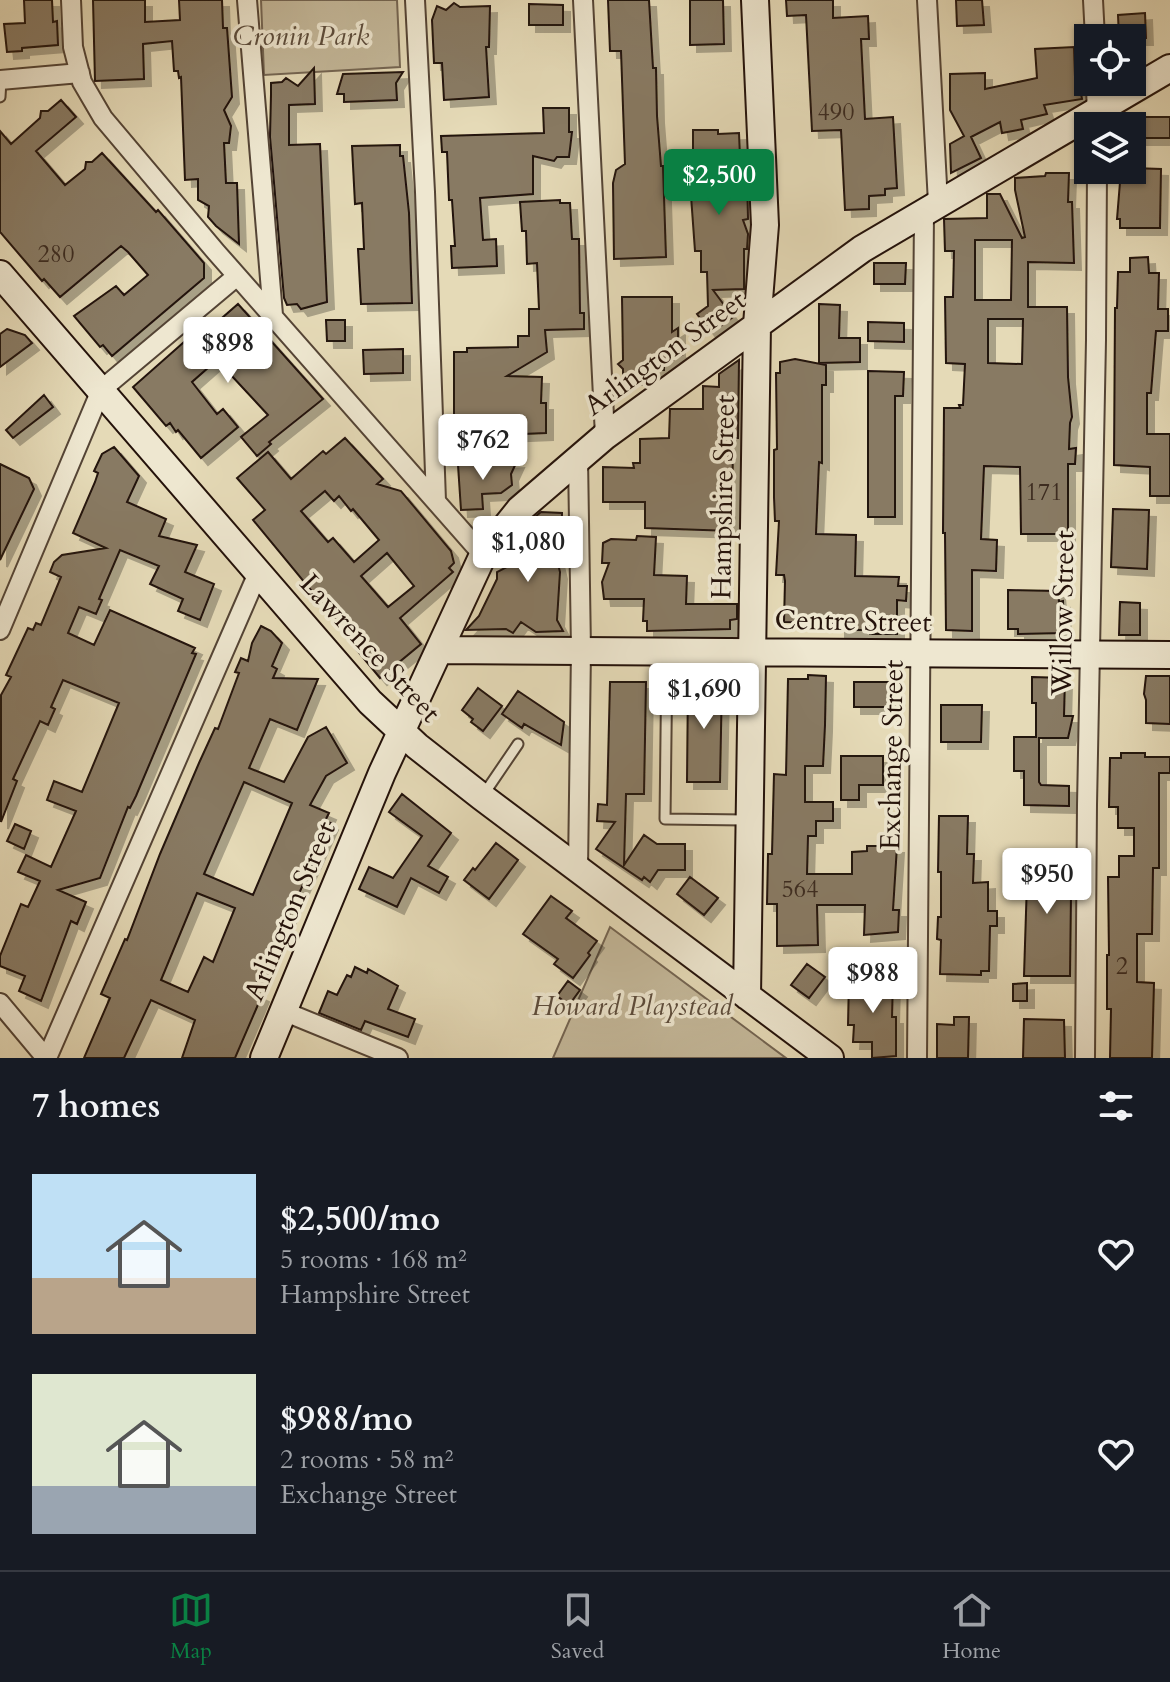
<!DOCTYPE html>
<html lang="en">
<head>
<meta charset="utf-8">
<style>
	body { margin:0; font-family:Cardo,serif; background:#242831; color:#f1f3f6; height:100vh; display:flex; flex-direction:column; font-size:30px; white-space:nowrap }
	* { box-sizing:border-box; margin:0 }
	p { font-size:26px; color:#9ea1a6 }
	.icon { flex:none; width:44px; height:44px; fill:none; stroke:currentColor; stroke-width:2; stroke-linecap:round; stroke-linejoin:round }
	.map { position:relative; height:1058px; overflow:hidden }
	.sheet { display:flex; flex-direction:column; background:#171b24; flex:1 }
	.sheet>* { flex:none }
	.controls { position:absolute; left:1074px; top:24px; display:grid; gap:16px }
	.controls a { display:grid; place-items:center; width:72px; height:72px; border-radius:0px; background:#171b24; box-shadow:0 2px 6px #0004; font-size:40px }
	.price { position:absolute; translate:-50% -68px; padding:0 18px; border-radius:8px; background:#fff; color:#222; font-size:26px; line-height:52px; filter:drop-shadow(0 2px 4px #0008) }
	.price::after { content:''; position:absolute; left:50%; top:48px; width:24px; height:18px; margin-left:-12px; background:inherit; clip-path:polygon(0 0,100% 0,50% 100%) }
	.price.selected { background:#0b8043; color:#fff }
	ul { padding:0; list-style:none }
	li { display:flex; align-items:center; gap:24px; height:200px; padding:0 32px }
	li span { display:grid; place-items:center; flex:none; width:224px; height:160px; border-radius:0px; color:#555 }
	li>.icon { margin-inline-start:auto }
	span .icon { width:96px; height:96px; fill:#fffc; stroke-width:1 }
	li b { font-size:34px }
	h2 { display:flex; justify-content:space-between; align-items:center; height:96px; padding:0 32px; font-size:34px }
	.dock { display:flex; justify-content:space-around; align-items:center; height:112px; border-top:2px solid #363941; background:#171b24; font-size:22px; color:#9ea1a6 }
	.dock a { display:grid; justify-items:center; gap:4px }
	.dock .selected { color:#0b8043 }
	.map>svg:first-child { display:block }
	.green { fill:#c4b89a; stroke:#746552; stroke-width:2 }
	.building { fill:#887a64; stroke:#24120a; stroke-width:2; fill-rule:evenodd; filter:url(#shadow) }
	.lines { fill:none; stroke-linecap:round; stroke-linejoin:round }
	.lane-casing { stroke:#544435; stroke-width:13 }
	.street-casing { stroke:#544435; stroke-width:22 }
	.secondary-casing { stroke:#24120a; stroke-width:30 }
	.lane { stroke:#eee7d0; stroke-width:9 }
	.street { stroke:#eee7d0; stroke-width:18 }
	.secondary { stroke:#eee7d0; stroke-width:26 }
	.labels { text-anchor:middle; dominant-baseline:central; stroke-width:7; stroke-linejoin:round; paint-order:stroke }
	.number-label { font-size:24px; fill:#3d2c20 }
	.park-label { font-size:28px; font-style:italic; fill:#5c4c3c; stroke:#eee7d0 }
	.street-label { font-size:28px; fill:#24120a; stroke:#eee7d0 }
</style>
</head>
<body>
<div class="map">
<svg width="1170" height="1058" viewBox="0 0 1170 1058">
	<defs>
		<filter id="shadow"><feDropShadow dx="7" dy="7" stdDeviation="0" flood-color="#0004"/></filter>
	</defs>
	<rect width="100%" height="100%" fill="#e5dab7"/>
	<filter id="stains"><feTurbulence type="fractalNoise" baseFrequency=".0025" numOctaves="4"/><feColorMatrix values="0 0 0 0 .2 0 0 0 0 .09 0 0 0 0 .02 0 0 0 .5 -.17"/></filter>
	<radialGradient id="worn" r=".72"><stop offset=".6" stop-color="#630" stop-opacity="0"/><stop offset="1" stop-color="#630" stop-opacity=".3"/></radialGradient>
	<path class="green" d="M 261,0 L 397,0 L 400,67 L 264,75 Z
		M 610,927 L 786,1058 L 553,1058 Z"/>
	<path class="building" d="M 24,0 L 52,0 L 53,22 L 57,21 L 58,45 L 22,48 L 22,51 L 7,52 L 4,24 L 25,23 Z
		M 93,0 L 145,0 L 145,22 L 180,20 L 179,0 L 222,0 L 223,28 L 227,28 L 232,97 L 224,110 L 231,126 L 229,143 L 224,143 L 226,183 L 237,183 L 239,244 L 216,226 L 208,217 L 209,206 L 198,200 L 198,179 L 185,180 L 181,77 L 179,78 L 178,71 L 174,71 L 172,41 L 143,44 L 144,79 L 95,81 Z
		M 608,0 L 649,0 L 653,68 L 656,68 L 657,116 L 661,166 L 663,166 L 666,257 L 614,259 L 613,183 L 616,170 L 625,164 L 621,51 L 610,51 Z
		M 690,0 L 723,0 L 724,44 L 690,45 Z
		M 786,0 L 833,0 L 833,18 L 868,16 L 869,39 L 861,39 L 865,119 L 893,117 L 897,188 L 885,189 L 885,195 L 869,196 L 869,209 L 845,210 L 841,130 L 812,131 L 806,15 L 787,16 Z
		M 956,0 L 982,0 L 984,25 L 957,26 Z
		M 454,3 L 460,7 L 490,6 L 489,47 L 486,47 L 489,97 L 444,100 L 442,63 L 434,63 L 432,20 L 437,6 L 446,10 Z
		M 529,4 L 563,5 L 563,25 L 529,25 Z
		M 1145,13 L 1146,38 L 1119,38 L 1118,15 Z
		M 1074,47 L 1075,77 L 1078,77 L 1082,99 L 1044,105 L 1047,114 L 1021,120 L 1023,129 L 1002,133 L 1000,122 L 971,137 L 981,158 L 951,173 L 950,144 L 964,136 L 950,110 L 950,74 L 985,73 L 985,89 L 1037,78 L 1035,49 Z
		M 314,68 L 315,104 L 289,105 L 289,145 L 320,144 L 327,302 L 301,309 L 297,304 L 287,305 L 284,298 L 270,137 L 271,94 L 271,83 L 282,82 L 286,78 L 298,86 Z
		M 403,72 L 396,83 L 397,100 L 344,102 L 344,94 L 337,94 L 343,74 Z
		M 61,100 L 76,117 L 36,151 L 65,185 L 85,169 L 86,162 L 92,162 L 102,153 L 156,212 L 158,210 L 204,263 L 204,278 L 112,356 L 103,345 L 100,347 L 74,316 L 116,286 L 124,295 L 148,275 L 128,252 L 121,246 L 60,297 L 44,279 L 42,281 L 0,232 L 0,131 L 11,144 L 40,118 L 41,111 L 48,111 Z
		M 543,108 L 569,108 L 569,132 L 572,132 L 569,157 L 557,157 L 554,161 L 533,156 L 533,194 L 480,198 L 483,240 L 496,239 L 497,266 L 452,268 L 451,246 L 455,246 L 452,200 L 449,200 L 447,152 L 442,152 L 441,136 L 544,133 Z
		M 1132,117 L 1170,117 L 1170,138 L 1132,138 Z
		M 693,130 L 718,130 L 718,134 L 739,133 L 740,157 L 747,176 L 748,219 L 743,220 L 748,234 L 747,249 L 744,249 L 744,289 L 713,290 L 733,317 L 711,333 L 697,314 L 708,306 L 707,272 L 701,272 L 701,251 L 695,251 L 689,168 L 693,168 Z
		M 400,145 L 400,156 L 403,156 L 409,213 L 412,303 L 361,304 L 358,249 L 364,249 L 362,203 L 355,204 L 352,146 Z
		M 1132,168 L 1161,169 L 1160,228 L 1120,228 L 1120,219 L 1117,219 L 1121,170 Z
		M 1046,173 L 1069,173 L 1068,202 L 1072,202 L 1074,263 L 1028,262 L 1028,307 L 1067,307 L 1068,377 L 1072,417 L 1070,423 L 1069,449 L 1076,448 L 1075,464 L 1068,464 L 1068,534 L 1021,534 L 1020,467 L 984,466 L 981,539 L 997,540 L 996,571 L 972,570 L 972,631 L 946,630 L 945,533 L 943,533 L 944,408 L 960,408 L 959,405 L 963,405 L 965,364 L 946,363 L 945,297 L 953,297 L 954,251 L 945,251 L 944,219 L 987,218 L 987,194 L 1000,194 L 1022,238 L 1025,237 L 1015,190 L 1015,178 L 1045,176 ZM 975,240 L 1012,240 L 1011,300 L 975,300 ZM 988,319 L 1023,319 L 1022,364 L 988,363 Z
		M 560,200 L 560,203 L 570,203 L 572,239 L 579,239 L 580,313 L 584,313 L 584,329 L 545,330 L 547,352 L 507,376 L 542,377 L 541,403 L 546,403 L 546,433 L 454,437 L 454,352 L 467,352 L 467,348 L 518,347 L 518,336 L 529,336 L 529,309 L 539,309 L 537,263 L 527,264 L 526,231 L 522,231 L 520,202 Z
		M 1148,257 L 1149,273 L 1159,273 L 1158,309 L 1168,309 L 1168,331 L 1156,331 L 1151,393 L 1147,393 L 1147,434 L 1170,434 L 1170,496 L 1150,496 L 1150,467 L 1114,465 L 1115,308 L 1117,308 L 1118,272 L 1130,272 L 1130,258 Z
		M 874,263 L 906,263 L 905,284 L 874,284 Z
		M 622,297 L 672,297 L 672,332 L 678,328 L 678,350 L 682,355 L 664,365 L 664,370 L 647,370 L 647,378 L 623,378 L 623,369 L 618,364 L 623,360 Z
		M 238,304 L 323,399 L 269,442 L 271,444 L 257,456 L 241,437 L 268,415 L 217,360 L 192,382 L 217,414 L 223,409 L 238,427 L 201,458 L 178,430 L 176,432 L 170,423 L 166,426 L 133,387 L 184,342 L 186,345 L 205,328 L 207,331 Z
		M 819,304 L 840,305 L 839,338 L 860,338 L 860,362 L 819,363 Z
		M 326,320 L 345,320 L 345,341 L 327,341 Z
		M 868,322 L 904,323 L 904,342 L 868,341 Z
		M 7,329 L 25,335 L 32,343 L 0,367 L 0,334 Z
		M 403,349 L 403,373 L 364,374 L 363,350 Z
		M 795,359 L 826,365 L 826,385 L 822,385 L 822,463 L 819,462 L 816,534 L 856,535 L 855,576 L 899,577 L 898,586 L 907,586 L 906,601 L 897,600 L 897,634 L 870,634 L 870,630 L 838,630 L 838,623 L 784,622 L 785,581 L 784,575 L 776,575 L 779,521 L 775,521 L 774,497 L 774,450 L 777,449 L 776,373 L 780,373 L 780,362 Z
		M 739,360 L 738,438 L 733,438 L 732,531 L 645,528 L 645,502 L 603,502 L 603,467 L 634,468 L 633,463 L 640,463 L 640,439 L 669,438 L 670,409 L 703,409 L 703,386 L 719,387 L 719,374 Z
		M 868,371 L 904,372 L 903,396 L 895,396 L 895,517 L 868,517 Z
		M 44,395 L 53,407 L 13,438 L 6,430 Z
		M 345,438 L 383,479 L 377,484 L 401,491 L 451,551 L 454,563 L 449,568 L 453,572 L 400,618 L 421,644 L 380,678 L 351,643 L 355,639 L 342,623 L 338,623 L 253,520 L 265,510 L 237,478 L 268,452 L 291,479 L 323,451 L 326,454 ZM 325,491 L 334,501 L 339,496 L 351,511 L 353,509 L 379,540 L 354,562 L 333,538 L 328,542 L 301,511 ZM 387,553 L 414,586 L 388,607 L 361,576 Z
		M 114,447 L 139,476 L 127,502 L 166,519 L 159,536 L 197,545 L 185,572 L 214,584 L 200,620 L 178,611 L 183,599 L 150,584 L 159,566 L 120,550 L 99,599 L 102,600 L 96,614 L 79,607 L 68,633 L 94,645 L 110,610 L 195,648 L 192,653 L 196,654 L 136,796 L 130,808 L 128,807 L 100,878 L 58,890 L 86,902 L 77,924 L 71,921 L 41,1001 L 19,991 L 25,976 L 0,966 L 0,956 L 21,904 L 28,907 L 40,881 L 18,872 L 26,855 L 51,867 L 76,811 L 47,800 L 54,781 L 82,792 L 119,703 L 63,680 L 51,707 L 55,709 L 48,725 L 40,721 L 13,779 L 17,781 L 1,822 L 1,695 L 11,677 L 6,675 L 28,628 L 33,630 L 36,623 L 41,625 L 61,577 L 50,572 L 54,562 L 62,555 L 106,548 L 73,533 L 95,482 L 98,473 L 94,471 L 102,454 Z
		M 517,461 L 511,474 L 512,485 L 501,493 L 482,494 L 483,509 L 461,510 L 458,465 Z
		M 0,464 L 29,478 L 34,489 L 0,560 Z
		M 1113,509 L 1149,510 L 1147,569 L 1111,567 Z
		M 541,512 L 562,513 L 561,551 L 555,551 L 560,572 L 557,620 L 563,631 L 536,632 L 521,622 L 513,633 L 506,629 L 466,630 L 479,616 L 497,579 L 497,572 L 509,566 L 509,551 L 530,552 L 531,521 L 535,522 L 535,517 Z
		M 637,536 L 656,537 L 654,575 L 687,576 L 686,604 L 737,604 L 737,619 L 730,620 L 730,629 L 647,631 L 647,621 L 643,621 L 644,599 L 604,599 L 602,582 L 609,563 L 602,563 L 603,543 L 611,539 L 636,540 Z
		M 1008,590 L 1058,591 L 1059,602 L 1063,601 L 1064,633 L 1018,634 L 1018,629 L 1008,629 Z
		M 1120,602 L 1140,603 L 1140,635 L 1119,635 Z
		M 261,626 L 271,631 L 282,643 L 272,666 L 277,669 L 273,678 L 318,679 L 297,730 L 270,719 L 249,768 L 284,782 L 308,737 L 326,727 L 347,763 L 326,776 L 310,805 L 329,813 L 325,821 L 331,823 L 282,931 L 279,930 L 253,991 L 262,995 L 257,1007 L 235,1058 L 182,1058 L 195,1020 L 151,1000 L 124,1058 L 84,1058 L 110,998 L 101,994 L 125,939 L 127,940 L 160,854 L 199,763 L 215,728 L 218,729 L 239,673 L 235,672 L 241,658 L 248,661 L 252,643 ZM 244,782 L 292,803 L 253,895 L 204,874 ZM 197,893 L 235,908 L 213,962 L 204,957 L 188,992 L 161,980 Z
		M 808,675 L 826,676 L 825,725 L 823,766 L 805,766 L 805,802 L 833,802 L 833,821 L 816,821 L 816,836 L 808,836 L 807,874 L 852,874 L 852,852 L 867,851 L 867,846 L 897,846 L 893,910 L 899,910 L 898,932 L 864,935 L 865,905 L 817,905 L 818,945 L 777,946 L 777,904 L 767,904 L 768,854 L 772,854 L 774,774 L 786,775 L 788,679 L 808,679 Z
		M 1146,676 L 1170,676 L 1170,724 L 1146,723 L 1146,700 L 1144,694 Z
		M 1032,677 L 1065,678 L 1064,716 L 1073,716 L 1068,738 L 1039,738 L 1039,782 L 1041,785 L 1069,786 L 1069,806 L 1024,805 L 1024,771 L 1014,771 L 1014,737 L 1036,737 L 1036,703 L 1032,703 Z
		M 688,681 L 722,681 L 720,782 L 687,782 Z
		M 610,682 L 646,682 L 644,794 L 626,794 L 624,865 L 644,835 L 657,844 L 685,844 L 685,870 L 658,870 L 650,882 L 644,877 L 642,880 L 596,849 L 615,822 L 597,821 L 598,804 L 607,805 Z
		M 854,682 L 894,682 L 894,707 L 854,707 Z
		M 478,688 L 502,706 L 483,731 L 471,722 L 473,719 L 462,710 Z
		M 518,691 L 564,722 L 561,745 L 524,724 L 522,728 L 502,714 Z
		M 941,705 L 982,705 L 981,742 L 941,742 Z
		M 1121,753 L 1145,753 L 1145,757 L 1170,757 L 1170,773 L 1159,773 L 1159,868 L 1153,868 L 1152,934 L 1137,934 L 1137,982 L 1154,983 L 1152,1058 L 1110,1058 L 1111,1009 L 1107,1009 L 1107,955 L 1109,955 L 1108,877 L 1119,877 L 1119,856 L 1134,856 L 1134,828 L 1118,828 L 1118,807 L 1109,807 L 1110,758 L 1121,758 Z
		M 841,756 L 883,756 L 883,785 L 859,785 L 859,800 L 841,800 Z
		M 402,794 L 451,833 L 428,866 L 448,877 L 439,893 L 411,878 L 397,907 L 359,889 L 369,867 L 393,878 L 422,836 L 389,812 Z
		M 939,816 L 968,816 L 967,854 L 974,854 L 973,883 L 988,882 L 988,911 L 997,911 L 997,926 L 990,926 L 989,971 L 981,971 L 981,975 L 940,974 L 941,940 L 937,939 L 938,917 L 941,917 L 941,872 L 938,872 Z
		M 15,824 L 31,831 L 24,849 L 7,841 Z
		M 496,843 L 518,860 L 489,899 L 464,880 L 473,868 L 475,870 Z
		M 1028,850 L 1064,850 L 1064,885 L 1066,885 L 1066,894 L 1071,894 L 1070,976 L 1024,976 Z
		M 690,877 L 718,898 L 704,915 L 677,894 Z
		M 551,896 L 572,911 L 566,918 L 597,941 L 588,953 L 590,955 L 573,978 L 554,964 L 558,959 L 523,934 Z
		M 807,964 L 825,977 L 809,998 L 791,985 Z
		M 355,967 L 367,973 L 368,969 L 398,986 L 388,1009 L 415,1019 L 408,1037 L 365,1021 L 361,1030 L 319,1013 L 328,991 L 337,995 L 347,975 L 351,977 Z
		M 849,979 L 893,980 L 892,1017 L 896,1017 L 896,1056 L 872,1058 L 872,1042 L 853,1042 L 854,1025 L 848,1025 Z
		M 568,981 L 580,990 L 569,1005 L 557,996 Z
		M 1027,983 L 1027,1001 L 1013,1001 L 1013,984 Z
		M 954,1017 L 969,1017 L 968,1058 L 937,1058 L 937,1024 L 954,1025 Z
		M 1024,1019 L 1064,1020 L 1065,1058 L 1023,1058 Z"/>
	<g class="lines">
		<defs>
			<path id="lane" d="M 0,97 L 1,80
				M 667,654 L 665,819 L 745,820
				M 484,794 L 518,744"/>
			<path id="street" d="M 71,0 L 73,47 L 82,82 L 103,118 L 216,252 L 483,555
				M 247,0 L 273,315
				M 415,0 L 425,192 L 436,501
				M 583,0 L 605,436
				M 927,0 L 938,203
				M 1093,0 L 1095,38
				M 0,80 L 80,73
				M 1096,82 L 1097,126
				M 578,458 L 581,650 L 578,869
				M 0,630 L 101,390 L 237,276
				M 0,1003 L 46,1058
				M 283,1011 L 398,1058
				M 47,1058 L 258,573
				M 917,1058 L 924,213
				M 1085,1058 L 1087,805 L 1096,340 L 1097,170"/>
			<path id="secondary" d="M 0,274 L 370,702 L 417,746 L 482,797 L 830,1058
				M 439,650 L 1170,655
				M 747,996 L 757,325 L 765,225 L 755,0
				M 264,1058 L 382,773 L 483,555 L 520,509 L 605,436 L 862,249 L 1170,68"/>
		</defs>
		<use href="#lane" class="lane-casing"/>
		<use href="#street" class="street-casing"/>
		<use href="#secondary" class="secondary-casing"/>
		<use href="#lane" class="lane"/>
		<use href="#street" class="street"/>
		<use href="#secondary" class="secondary"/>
	</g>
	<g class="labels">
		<g class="number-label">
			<text x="836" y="112">490</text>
			<text x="56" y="254">280</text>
			<text x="1044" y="492">171</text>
			<text x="800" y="889">564</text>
			<text x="1122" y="966">2</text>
		</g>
		<g class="park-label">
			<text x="301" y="36">Cronin Park</text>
			<text x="632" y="1006">Howard Playstead</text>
		</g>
		<g class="street-label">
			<text transform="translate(665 353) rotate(-36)">Arlington Street</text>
			<text transform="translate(723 497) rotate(-89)">Hampshire Street</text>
			<text transform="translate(1063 613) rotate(-89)">Willow Street</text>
			<text transform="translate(853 621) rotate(1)">Centre Street</text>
			<text transform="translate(370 648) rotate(47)">Lawrence Street</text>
			<text transform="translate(892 755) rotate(-89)">Exchange Street</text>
			<text transform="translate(290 911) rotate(-67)">Arlington Street</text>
		</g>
	</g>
	<rect width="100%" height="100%" filter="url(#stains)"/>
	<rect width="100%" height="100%" fill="url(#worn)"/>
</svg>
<div class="controls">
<a><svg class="icon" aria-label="locate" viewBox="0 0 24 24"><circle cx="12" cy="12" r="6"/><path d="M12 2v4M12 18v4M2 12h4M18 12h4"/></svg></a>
<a><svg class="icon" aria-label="layers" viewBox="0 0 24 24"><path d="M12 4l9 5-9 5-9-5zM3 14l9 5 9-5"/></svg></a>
</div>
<b class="price selected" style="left:719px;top:217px">$2,500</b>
<b class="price" style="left:228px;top:385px">$898</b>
<b class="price" style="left:483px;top:482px">$762</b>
<b class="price" style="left:528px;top:584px">$1,080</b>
<b class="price" style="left:704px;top:731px">$1,690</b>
<b class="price" style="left:1047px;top:916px">$950</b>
<b class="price" style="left:873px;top:1015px">$988</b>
</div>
<section class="sheet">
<h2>7 homes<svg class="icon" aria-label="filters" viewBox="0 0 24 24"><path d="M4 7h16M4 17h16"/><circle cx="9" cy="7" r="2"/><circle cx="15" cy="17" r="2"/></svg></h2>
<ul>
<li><span style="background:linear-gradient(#bfe0f5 65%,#b9a48a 0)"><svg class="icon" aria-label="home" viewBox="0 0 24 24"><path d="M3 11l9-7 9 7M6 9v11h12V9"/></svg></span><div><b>$2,500/mo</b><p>5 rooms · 168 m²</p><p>Hampshire Street</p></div><svg class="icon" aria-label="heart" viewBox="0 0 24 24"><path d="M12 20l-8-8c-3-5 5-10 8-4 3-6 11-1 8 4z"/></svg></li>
<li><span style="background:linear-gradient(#dfe7d0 70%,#9aa5b1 0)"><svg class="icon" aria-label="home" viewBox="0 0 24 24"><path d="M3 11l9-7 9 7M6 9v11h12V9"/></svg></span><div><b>$988/mo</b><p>2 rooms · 58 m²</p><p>Exchange Street</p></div><svg class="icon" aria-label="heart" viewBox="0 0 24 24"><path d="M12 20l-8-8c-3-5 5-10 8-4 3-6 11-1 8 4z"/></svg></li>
</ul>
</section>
<nav class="dock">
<a class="selected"><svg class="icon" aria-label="map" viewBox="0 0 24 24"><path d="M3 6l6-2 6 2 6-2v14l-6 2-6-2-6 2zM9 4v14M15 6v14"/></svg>Map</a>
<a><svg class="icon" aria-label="saved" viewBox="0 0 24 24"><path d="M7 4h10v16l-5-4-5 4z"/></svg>Saved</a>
<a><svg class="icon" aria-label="home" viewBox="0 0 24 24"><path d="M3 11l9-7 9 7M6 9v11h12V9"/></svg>Home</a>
</nav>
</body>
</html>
